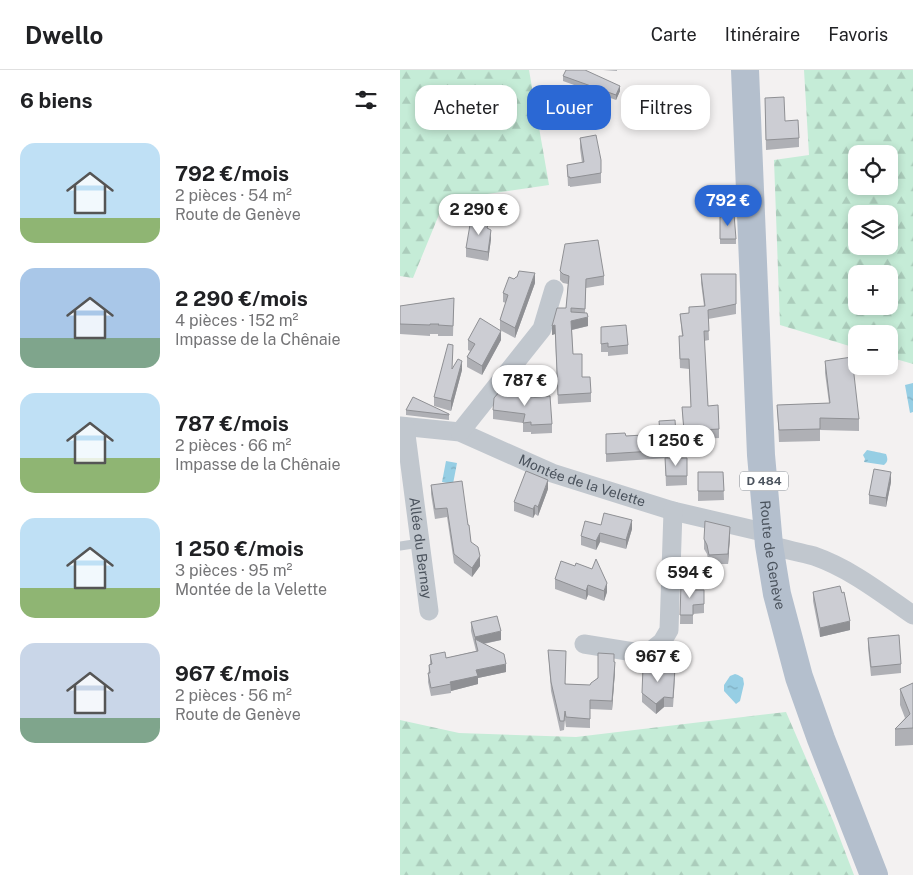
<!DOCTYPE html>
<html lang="fr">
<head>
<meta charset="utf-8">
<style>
	body { margin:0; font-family:"Public Sans",sans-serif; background:#f2f2f2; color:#202124; height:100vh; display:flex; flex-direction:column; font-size:19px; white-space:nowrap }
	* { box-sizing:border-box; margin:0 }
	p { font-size:16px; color:#757577 }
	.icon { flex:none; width:28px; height:28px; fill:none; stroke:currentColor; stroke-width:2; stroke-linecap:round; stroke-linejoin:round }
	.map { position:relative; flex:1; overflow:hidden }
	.side { display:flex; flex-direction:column; background:#fff; width:400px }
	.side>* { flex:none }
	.top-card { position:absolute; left:15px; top:15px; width:422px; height:45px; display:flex; gap:10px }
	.controls { position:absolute; left:448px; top:75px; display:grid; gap:10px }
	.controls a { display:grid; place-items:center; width:50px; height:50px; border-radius:10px; background:#fff; box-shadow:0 2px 8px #0003; font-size:25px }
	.price { position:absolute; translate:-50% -42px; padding:0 11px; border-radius:18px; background:#fff; color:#222; font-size:16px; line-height:32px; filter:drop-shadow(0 1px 2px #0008) }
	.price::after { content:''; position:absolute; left:50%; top:30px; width:15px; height:11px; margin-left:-8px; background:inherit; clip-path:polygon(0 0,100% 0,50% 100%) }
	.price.active { background:#2b68d4; color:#fff }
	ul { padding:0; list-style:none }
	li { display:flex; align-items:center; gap:15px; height:125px; padding:0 20px }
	li span { display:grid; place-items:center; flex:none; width:140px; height:100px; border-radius:15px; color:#555 }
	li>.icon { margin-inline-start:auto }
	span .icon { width:60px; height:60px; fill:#fffc; stroke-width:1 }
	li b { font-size:21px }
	h2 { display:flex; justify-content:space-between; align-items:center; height:60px; padding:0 20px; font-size:21px }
	.chip { padding:0 18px; border-radius:15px; background:#fff; box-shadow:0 2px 8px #0003; font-size:18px; line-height:45px }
	.chip.active { background:#2b68d4; color:#fff }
	header { display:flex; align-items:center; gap:30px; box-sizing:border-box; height:70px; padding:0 25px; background:#fff; border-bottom:1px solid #e0e0e0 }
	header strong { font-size:24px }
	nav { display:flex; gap:28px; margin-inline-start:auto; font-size:18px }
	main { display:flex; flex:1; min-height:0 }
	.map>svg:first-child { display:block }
	.forest { fill:url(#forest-firs); fill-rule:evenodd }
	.water { fill:url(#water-ripples) }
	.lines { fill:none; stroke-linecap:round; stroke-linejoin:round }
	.lane { stroke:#c1c7ce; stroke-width:9 }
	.street { stroke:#c1c7ce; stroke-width:19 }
	.primary { stroke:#b4bfcd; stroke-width:28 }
	.wall { fill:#afb0b5 }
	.shaded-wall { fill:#8f9094 }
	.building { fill:#cccdd3; stroke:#8f9094 }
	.labels { text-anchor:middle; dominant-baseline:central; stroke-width:4.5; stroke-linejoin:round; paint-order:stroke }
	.shield { fill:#fff; stroke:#81878e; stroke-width:1 }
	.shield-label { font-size:12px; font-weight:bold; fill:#4b535d }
	.street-label { font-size:14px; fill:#4b535d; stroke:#fff }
</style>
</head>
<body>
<header>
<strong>Dwello</strong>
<nav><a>Carte</a><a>Itinéraire</a><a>Favoris</a></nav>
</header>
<main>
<section class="side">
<h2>6 biens<svg class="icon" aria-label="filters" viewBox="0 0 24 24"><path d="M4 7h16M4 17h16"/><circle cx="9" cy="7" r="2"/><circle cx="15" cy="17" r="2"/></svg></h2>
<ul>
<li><span style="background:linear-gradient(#bfe0f5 75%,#8fb573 0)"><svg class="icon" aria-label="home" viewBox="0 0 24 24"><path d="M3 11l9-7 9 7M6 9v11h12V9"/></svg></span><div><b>792 €/mois</b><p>2 pièces · 54 m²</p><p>Route de Genève</p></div></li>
<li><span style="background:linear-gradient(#a9c7e8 70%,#7fa58c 0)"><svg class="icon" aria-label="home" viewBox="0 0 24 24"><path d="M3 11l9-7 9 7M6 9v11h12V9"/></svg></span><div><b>2 290 €/mois</b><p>4 pièces · 152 m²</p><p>Impasse de la Chênaie</p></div></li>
<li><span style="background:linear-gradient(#bfe0f5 65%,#8fb573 0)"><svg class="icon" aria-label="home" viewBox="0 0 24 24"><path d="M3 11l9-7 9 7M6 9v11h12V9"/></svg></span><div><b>787 €/mois</b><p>2 pièces · 66 m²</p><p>Impasse de la Chênaie</p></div></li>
<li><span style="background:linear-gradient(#bfe0f5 70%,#8fb573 0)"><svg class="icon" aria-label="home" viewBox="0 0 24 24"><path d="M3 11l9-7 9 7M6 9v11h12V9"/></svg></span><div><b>1 250 €/mois</b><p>3 pièces · 95 m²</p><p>Montée de la Velette</p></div></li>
<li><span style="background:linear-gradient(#c9d6e8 75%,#7fa58c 0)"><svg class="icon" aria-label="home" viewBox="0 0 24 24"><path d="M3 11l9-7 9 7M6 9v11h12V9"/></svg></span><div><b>967 €/mois</b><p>2 pièces · 56 m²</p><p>Route de Genève</p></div></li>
</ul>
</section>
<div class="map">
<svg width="513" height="805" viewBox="0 0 513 805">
	<defs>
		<pattern id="forest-firs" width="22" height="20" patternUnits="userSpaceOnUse" patternTransform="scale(1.25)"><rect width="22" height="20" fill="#c5ecd7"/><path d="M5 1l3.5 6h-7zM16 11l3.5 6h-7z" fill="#abccbb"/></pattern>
		<pattern id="water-ripples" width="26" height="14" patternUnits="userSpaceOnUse" patternTransform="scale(1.25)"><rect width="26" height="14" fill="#96cee4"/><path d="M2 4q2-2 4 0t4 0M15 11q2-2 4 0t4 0" fill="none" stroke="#7caabc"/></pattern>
	</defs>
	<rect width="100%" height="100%" fill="#f3f1f1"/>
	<path class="forest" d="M 0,0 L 129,0 L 149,115 L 45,130 L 13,208 L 0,206 Z
		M 404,0 L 513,0 L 513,294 L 489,287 L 489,264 L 456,264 L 456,278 L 380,255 L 374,90 L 409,85 ZM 456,84 L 489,84 L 489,116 L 456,116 ZM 456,144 L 489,144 L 489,176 L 456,176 ZM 456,204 L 489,204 L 489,236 L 456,236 Z
		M 386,642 L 434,753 L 454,805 L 0,805 L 0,650 L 59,663 L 176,667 Z"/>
	<path class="water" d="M 513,313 L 513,342 L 510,343 L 505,315 Z
		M 467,380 L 486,384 C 488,389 488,392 484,395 L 464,392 L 465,389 L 463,385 Z
		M 46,391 L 57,393 L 53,414 L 42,412 Z
		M 335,604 L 338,605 L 343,608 L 344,614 L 340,631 L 336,634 L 324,621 L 324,615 L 330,606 Z"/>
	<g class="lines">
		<path class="lane" d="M 0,476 L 20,473"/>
		<g class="street">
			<path id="s1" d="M 0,356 L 60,362 L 152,403 L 273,441 L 367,463"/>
			<path id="s2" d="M 5,357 L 29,541"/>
			<path d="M 60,362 L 142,259 L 154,219"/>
			<path d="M 369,475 C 383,479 399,482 414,486 C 451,499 481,523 513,545"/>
			<path d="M 184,574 L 240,583 L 252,580 L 262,572 L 269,560 L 273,441"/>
		</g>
		<path class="primary" id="s3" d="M 345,0 L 361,385 L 369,475 L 377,524 L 399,607 L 421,669 L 474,805"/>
	</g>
	<path class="wall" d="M 203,0 L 217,0 L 217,1 Z
		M 163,6 L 220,21 L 216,30 L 163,11 Z
		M 365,28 L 399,68 L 399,77 L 366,80 Z
		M 180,68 L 201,103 L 201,113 L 170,117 L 170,116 L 168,116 L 167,95 L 182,93 L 180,78 Z
		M 320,147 L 336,169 L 336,174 L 320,174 Z
		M 91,169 L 88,191 L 66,187 L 66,178 Z
		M 160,201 L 204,206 L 204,215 L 186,218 L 185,243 L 188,256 L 172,260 L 173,284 L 182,307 L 191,323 L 191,332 L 158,334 L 155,264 L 152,265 L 166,238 L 168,214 L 163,213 L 160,210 Z
		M 301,204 L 336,204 L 336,244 L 308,249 L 309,270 L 304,271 L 308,336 L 319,359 L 319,368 L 284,370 L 282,337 L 291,337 L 289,299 L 280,298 L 279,266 L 282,266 L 280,244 L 289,243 L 304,236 L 301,213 Z
		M 117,207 L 135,213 L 115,268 L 100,260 L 100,250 L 106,233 L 103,232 L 103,223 Z
		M 54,228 L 53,266 L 38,266 L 38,264 L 30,264 L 30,266 L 0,264 L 0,236 Z
		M 201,257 L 228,275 L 228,284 L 208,286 L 208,282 L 201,282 Z
		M 68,270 L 101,270 L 82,305 L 67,297 L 67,287 L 70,281 L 68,280 Z
		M 425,291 L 459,349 L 459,361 L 420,360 L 420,371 L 379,372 L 377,335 L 429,333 L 425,303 Z
		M 52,298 L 62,300 L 51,341 L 34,336 L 34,327 Z
		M 122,326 L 152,354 L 152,363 L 131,364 L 131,362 L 123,362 L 123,353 L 93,349 L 93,340 Z
		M 6,340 L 49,344 L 49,350 L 6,345 Z
		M 259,351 L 276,364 L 276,372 L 268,372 L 268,388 L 206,392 L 206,364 L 226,366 L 259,364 Z
		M 265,388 L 287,388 L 287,415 L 266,416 Z
		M 298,402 L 323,402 L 324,430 L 298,431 Z
		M 491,412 L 486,437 L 469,434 L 469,425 Z
		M 31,415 L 68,455 L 71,472 L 80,496 L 72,507 L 54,493 L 47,447 L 35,449 L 31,424 Z
		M 148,419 L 138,446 L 135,444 L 133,448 L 114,441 L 114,432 Z
		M 201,455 L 232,459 L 226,479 L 200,472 L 196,480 L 181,475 L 181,466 Z
		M 330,466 L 328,494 L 309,494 L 307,484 L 304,479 L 304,469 Z
		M 161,491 L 207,522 L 204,531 L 188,525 L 186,530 L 155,519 L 155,509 Z
		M 281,515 L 293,520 L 304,520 L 304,543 L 293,544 L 293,554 L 280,554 Z
		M 413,522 L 450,560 L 420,567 L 413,531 Z
		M 71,552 L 101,570 L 84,574 L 106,602 L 78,608 L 78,614 L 51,621 L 51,623 L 31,626 L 28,612 L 29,595 L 30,594 L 30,585 L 46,588 L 76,581 L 71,561 Z
		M 468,568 L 501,594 L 501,603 L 471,606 L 468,578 Z
		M 148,580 L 166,614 L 190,615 L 214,592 L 215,601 L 212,640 L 190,639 L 190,658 L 166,657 L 165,650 L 164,660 L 160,661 L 151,621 Z
		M 275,608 L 273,637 L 264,637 L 256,644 L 242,632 L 242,623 Z
		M 513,613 L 513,675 L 495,676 L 495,659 L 505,648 L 500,635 L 500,619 Z"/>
	<path class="shaded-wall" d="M 220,16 L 220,21 L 216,30 L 216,25 Z
		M 91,160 L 91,169 L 88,191 L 88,182 Z
		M 135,203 L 135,213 L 115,268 L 115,258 Z
		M 188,247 L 188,256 L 171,260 L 171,251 Z
		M 155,255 L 155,264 L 152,265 L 152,256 Z
		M 101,261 L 101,270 L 82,305 L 82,296 Z
		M 62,291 L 62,300 L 51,341 L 51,331 Z
		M 491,402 L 491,412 L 486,437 L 486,428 Z
		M 148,410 L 148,419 L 138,446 L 138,437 Z
		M 135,435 L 135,444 L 133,448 L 133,439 Z
		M 232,450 L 232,459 L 226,479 L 226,470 Z
		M 330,457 L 330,466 L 328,494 L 328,484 Z
		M 200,463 L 200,472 L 196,480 L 196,471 Z
		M 80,486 L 80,496 L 72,507 L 72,498 Z
		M 207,513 L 207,522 L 204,531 L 204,521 Z
		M 188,515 L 188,525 L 186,530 L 186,521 Z
		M 450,551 L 450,560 L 420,567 L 420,558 Z
		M 101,561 L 101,570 L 76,575 L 75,569 L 75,576 L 75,567 Z
		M 215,592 L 215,601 L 212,640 L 212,631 Z
		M 106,594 L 106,602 L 78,608 L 78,614 L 51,621 L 50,612 L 76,600 Z
		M 264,627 L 264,637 L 256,644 L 256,634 Z"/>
	<path class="building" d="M 166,0 L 185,0 L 220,16 L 216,25 L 163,6 Z
		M 384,27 L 385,51 L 398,50 L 399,68 L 366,70 L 365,28 Z
		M 196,65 L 201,90 L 201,103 L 170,108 L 170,107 L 168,107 L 167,95 L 184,92 L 180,68 Z
		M 334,144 L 336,169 L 320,169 L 320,147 Z
		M 71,149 L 89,151 L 87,158 L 91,160 L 88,182 L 66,178 Z
		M 198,170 L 204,206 L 186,209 L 185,239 L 171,238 L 171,242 L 187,243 L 188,247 L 171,251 L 173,284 L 182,284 L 182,307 L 190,307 L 191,323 L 158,325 L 155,255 L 152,256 L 157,238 L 166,238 L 169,206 L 163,204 L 160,201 L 165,174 Z
		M 119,201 L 135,203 L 115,258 L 100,250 L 108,225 L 103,223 L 109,207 L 114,209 L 116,207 L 117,207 Z
		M 301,204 L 336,204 L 336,234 L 308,240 L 309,261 L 304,261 L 308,336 L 318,335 L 319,359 L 284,361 L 282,337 L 291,337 L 289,289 L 280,289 L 279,266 L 283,266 L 280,244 L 289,243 L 289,237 L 305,236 Z
		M 54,228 L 53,256 L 38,255 L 39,254 L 30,254 L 30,255 L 0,254 L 0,236 Z
		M 80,248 L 101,261 L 82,296 L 67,287 L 75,274 L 68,270 Z
		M 226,255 L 228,275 L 208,277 L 208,273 L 201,274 L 201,257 Z
		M 48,274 L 53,275 L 52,299 L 58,289 L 62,291 L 51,331 L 34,327 Z
		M 452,287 L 459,349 L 420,348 L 420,359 L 379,360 L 377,335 L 430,333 L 425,291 Z
		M 100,321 L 122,323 L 122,326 L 135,327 L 150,326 L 152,354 L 131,355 L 131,352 L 123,353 L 125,344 L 93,340 L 94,328 Z
		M 13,327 L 49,344 L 49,345 L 6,340 Z
		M 275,350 L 276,364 L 267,364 L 268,380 L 206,384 L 206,364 L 225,363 L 226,366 L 260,364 L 259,351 Z
		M 265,388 L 287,388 L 287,406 L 266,406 Z
		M 474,399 L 491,402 L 486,428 L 469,425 Z
		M 126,401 L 148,410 L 138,437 L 135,435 L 133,439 L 114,432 Z
		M 298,402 L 323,402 L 324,421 L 298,421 Z
		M 62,411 L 68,455 L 69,455 L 71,472 L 78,477 L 80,486 L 72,498 L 54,484 L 47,438 L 35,439 L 31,415 Z
		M 204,443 L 232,450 L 226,470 L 200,463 L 196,471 L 181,466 L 185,451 L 201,455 Z
		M 305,451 L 330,457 L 328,484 L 309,485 L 307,475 L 304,469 Z
		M 196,489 L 207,513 L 204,521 L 188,515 L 186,521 L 155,509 L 161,491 L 175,496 L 176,493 L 192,499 Z
		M 281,515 L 293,515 L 293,520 L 304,520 L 304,534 L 293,535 L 293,545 L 280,545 Z
		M 440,516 L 442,523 L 444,522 L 450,551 L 420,558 L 413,522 Z
		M 97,546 L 101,561 L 75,567 L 71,552 Z
		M 499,565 L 501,594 L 471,597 L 468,568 Z
		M 75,569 L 104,584 L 106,594 L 76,600 L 78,606 L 50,612 L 51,614 L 31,618 L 28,603 L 30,603 L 29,595 L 32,594 L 30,585 L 45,582 L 46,588 L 78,581 Z
		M 148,580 L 166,581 L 165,614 L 190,615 L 191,613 L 198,608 L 198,583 L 214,584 L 214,592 L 215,592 L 212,631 L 190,630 L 190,649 L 166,647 L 165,641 L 164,651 L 160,651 L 151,612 Z
		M 243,597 L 275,598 L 273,628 L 264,627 L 256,634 L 242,623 Z
		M 513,613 L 513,658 L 495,659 L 510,644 L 500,619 Z"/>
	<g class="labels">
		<rect class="shield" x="340" y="401.5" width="48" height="19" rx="4"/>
		<g class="shield-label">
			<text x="364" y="411">D 484</text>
		</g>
		<g class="street-label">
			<text stroke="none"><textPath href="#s1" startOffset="192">Montée de la Velette</textPath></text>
			<text stroke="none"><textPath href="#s2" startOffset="122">Allée du Bernay</textPath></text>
			<text stroke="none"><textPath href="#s3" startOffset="486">Route de Genève</textPath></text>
		</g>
	</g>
</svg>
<div class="controls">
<a><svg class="icon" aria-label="locate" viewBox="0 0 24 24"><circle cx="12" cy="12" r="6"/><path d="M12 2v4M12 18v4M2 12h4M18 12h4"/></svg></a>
<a><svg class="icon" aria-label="layers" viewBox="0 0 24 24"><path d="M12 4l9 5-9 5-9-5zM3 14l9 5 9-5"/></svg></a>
<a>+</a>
<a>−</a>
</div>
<b class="price active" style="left:328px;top:157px">792 €</b>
<b class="price" style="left:79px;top:166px">2 290 €</b>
<b class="price" style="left:125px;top:337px">787 €</b>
<b class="price" style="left:276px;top:397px">1 250 €</b>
<b class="price" style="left:290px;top:529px">594 €</b>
<b class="price" style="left:258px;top:613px">967 €</b>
<div class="top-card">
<a class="chip">Acheter</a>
<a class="chip active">Louer</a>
<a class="chip">Filtres</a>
</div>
</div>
</main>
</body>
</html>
